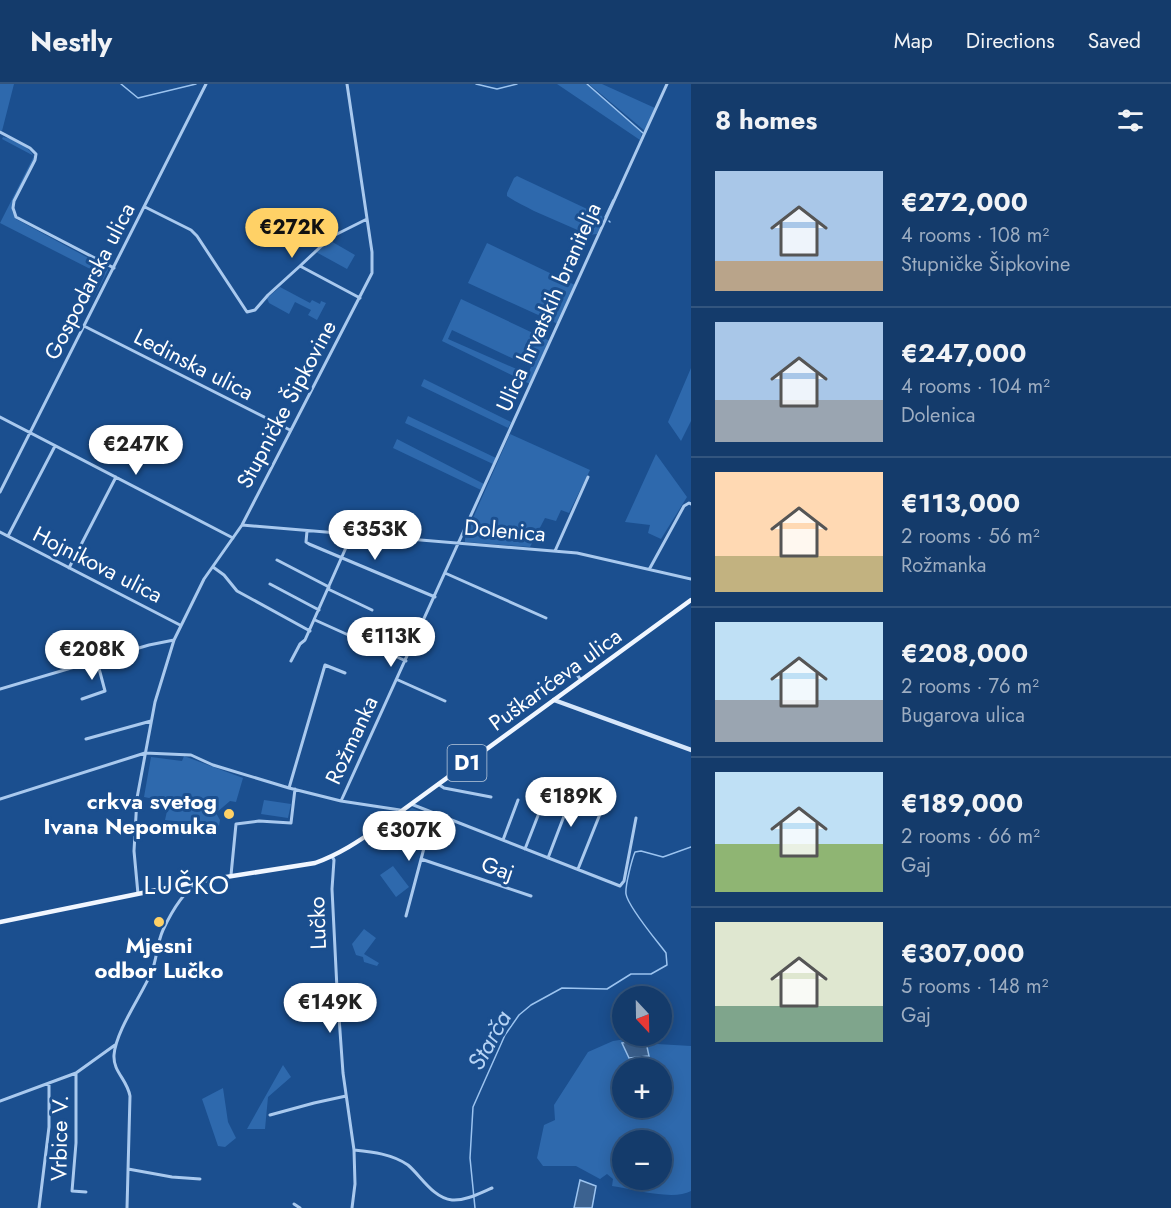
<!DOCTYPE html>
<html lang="en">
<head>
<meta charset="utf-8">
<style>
	body { margin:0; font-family:Jost,sans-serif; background:#214673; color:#f1f3f6; height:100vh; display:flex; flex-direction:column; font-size:22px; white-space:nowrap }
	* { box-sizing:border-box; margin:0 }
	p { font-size:20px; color:#9dadc1 }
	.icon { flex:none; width:33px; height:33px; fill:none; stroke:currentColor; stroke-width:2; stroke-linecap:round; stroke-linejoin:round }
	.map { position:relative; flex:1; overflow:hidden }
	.drawer { display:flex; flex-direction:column; background:#143b6b; width:480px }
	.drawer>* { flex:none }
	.needle { width:39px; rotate:158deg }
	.controls { position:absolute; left:612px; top:902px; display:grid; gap:12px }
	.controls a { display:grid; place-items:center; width:60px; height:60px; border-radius:50%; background:#143b6b; box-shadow:0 3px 15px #0003,0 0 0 2px #33557e; font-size:30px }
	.price { position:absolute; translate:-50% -51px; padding:0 14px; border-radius:21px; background:#fff; color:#222; font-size:20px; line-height:39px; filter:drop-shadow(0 2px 3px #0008) }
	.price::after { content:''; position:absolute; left:50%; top:36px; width:18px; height:14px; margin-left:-9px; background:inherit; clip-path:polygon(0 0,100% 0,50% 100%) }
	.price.current { background:#ffd166; color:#111 }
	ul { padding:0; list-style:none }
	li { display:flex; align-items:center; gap:18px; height:150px; padding:0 24px }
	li+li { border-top:2px solid #33557e }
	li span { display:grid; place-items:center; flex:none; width:168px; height:120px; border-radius:0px; color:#555 }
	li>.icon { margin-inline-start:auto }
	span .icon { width:72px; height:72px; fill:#fffc; stroke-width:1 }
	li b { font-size:26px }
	h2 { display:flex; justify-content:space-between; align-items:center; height:72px; padding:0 24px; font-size:26px }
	header { display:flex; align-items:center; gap:36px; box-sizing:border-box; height:84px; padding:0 30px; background:#143b6b; border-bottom:2px solid #33557e }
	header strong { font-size:28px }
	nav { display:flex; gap:33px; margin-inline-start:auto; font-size:21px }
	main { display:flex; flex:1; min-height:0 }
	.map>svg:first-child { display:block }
	.green { fill:#2e69ad; fill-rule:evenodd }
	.water { fill:#3c6290; stroke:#9cc4f0; stroke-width:1.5 }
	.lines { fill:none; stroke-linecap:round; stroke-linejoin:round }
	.stream { stroke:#9cc4f0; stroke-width:1.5 }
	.street { stroke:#a9c9ee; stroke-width:3 }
	.secondary { stroke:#d6e6fa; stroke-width:4.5 }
	.primary { stroke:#f0f6ff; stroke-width:4.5 }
	.poi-dot { fill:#ffd166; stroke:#1b4f8f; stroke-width:2 }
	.labels { text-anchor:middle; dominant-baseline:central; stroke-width:6; stroke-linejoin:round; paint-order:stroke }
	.shield { fill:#1b4f8f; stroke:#bbcadd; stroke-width:1.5 }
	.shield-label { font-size:21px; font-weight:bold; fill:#fff }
	.street-label { font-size:22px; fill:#fff; stroke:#1b4f8f }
	.poi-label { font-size:22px; font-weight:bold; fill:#fff; stroke:#1b4f8f; text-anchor:end }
	.water-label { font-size:24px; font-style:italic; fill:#b5d3f5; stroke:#1b4f8f }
	.quarter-label { font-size:26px; letter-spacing:1.5px; fill:#fff; stroke:#1b4f8f }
</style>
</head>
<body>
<header>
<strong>Nestly</strong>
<nav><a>Map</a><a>Directions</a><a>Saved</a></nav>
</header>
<main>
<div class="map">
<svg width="691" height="1124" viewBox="0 0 691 1124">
	<rect width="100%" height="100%" fill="#1b4f8f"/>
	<path class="green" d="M 0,0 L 14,0 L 2,47 L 0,46 Z
		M 557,0 L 586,0 L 642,48 L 640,56 Z
		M 589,0 L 602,0 L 655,24 L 645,47 Z
		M 3,53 C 14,55 33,64 34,75 L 12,119 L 12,127 L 16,135 L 107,184 L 108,186 L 91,220 L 104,192 L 0,139 L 34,72 L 2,55 Z
		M 517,92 L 602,132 L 603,137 L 597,150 L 589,151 L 534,127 C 525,122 516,118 507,112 L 507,109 L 514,94 Z
		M 329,156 L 355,171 L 347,185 L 316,168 Z
		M 487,159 L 575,201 L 558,240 L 468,199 Z
		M 280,203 L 310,219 L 312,216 L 320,220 L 321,217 L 326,219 L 317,236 L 308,231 L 311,226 L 295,218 L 289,230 L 269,219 L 267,214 Z
		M 461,215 L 550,257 L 530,300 L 442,257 ZM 452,246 L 531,283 L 528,290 L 448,255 Z
		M 691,284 L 691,337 L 681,357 L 668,338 Z
		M 424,295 L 511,338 L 508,344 L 421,302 Z
		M 408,332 L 496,374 L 493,380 L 405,339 Z
		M 510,350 L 590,386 L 569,429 L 561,426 L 556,437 L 545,434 L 530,463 L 465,458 L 465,452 Z
		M 397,355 L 484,400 L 481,406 L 393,364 Z
		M 656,370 L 687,413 L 661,455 L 648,449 L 650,441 L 625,438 Z
		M 184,672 L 243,694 L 236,718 L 230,717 L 216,729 L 220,736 L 219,742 L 165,736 L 169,718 L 144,713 L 151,673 L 182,677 Z
		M 264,716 L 291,720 L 288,734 L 261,730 Z
		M 412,724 L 430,731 L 418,758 L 409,746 L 410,741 L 408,738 L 389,753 L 384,745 Z
		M 393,782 L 409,803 L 396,813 L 380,791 Z
		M 364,845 L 376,854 L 364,870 L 379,879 L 377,882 L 364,878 L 363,873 L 356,871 L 352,860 Z
		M 639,953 L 657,960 L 691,962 L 691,1107 C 673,1117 633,1105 612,1102 L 613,1095 L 607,1090 L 600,1095 L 576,1082 L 543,1082 L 537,1074 L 544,1041 L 555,1036 L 554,1021 L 588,968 L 613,957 ZM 622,984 L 662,984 L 662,1023 L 622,1023 ZM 622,1056 L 662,1056 L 662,1095 L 622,1095 Z
		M 283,981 L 291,993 L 268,1013 L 265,1045 L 247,1045 Z
		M 223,1004 L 228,1038 L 236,1054 L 225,1063 L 218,1062 L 202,1015 Z"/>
	<path class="water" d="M 641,955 L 646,958 L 649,972 L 629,974 L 622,959 Z
		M 580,1096 L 596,1102 L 592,1124 L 574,1124 Z"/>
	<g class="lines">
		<path class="stream" d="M 121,0 L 138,14 L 196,0
			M 476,0 L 497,5 L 517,0
			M 587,0 L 643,49
			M 605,133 L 613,116
			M 609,137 L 610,138
			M 475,1124 L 470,1074 L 473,1023 L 505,951 L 519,931 L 531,921 L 562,904 L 607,905 L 631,890 L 651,890 L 667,881 L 666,869 C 657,857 628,823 626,810 C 625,802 632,775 635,768 L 641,767 L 663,773 L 691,763"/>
		<path class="street" d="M 0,48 L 30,64 L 36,70 L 35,76 L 14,117 L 13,124 L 16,133 L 114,184
			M 145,123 L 191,146 L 197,152 L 247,228 L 255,226 L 268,211 L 300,182
			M 360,214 L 300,182 L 331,153 L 367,135
			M 84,242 L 290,346
			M 0,333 L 233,454
			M 0,408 L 206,0
			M 242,441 L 577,469 L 691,495
			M 307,447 L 306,458 L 309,460 L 435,513
			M 0,448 L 180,541
			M 8,452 L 55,362
			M 555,467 L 588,393
			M 277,476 L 329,503
			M 213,483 L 224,491 L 237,507 L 310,547
			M 69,484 L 116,393
			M 650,484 L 684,422 L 689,419 L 691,420
			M 445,489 L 546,534
			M 270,500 L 319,526
			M 328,505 L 372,526
			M 315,536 L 406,577
			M 291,577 L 300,560 L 305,556 L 352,450
			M 576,586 L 575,588 L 581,596
			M 398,596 L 445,617
			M 0,605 L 149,561 L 174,556
			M 82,615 L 105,607 L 97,577
			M 86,655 L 151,637
			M 438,700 L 444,704 L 491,713
			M 289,704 L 325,581 L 345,589
			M 0,715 L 145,669 L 191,671 L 213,681 L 289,704 L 341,717 L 400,726
			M 341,717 L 667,0
			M 411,720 L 620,802 L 624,797 L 636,734
			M 503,756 L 518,716
			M 525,765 L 546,711
			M 332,772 L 334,776 L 332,805 L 337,905 L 343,989 L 354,1066 L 355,1100 L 352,1124
			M 548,774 L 574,706
			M 421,775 L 531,812
			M 578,785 L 602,725
			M 231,791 L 236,740 L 259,737 L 291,739 L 295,705
			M 138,810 L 134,767 L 137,714 L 155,618 L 174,556 L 204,495 L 242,441 L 372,189 L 372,168 L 347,0
			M 406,832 L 433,730
			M 76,989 L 76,1059 L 72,1107 L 86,1108
			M 0,1017 L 76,989 L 115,961
			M 270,1031 L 314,1019 L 346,1012
			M 354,1066 C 373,1068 392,1070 408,1081 C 421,1092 433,1114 452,1116 C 465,1117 480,1109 492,1104
			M 128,1085 L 172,1093 L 200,1095
			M 294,1120 L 300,1124
			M 39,1124 L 49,1043 L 49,999
			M 127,1124 L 130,1012 C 127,995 113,988 114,971 C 116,946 142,911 152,887 C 157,874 157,859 163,846 C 170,831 183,808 198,799"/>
		<path class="secondary" d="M 554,616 L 691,666"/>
		<path class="primary" d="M 0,838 L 201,797 L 315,779 C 340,770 359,757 381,742 L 691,516"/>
	</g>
	<g class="poi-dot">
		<circle cx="229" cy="730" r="6"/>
		<circle cx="159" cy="838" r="6"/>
	</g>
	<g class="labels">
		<rect class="shield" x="447.5" y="661" width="39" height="36" rx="4.5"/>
		<g class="shield-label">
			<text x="467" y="679">D1</text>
		</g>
		<g class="street-label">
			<text transform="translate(89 197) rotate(-63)">Gospodarska ulica</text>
			<text transform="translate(548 223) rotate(-66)">Ulica hrvatskih branitelja</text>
			<text transform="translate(194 280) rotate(27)">Ledinska ulica</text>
			<text transform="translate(286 320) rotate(-62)">Stupničke Šipkovine</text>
			<text transform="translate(505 446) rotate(5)">Dolenica</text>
			<text transform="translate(98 480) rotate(27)">Hojnikova ulica</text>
			<text transform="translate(555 595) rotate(-36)">Puškarićeva ulica</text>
			<text transform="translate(351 656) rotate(-65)">Rožmanka</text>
			<text transform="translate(498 784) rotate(19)">Gaj</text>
			<text transform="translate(317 839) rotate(-92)">Lučko</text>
			<text transform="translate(59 1054) rotate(-89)">Vrbice V.</text>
		</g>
		<g class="poi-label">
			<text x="217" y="717">crkva svetog<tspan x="217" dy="25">Ivana Nepomuka</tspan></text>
			<text x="159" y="861" text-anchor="middle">Mjesni<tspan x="159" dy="25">odbor Lučko</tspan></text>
		</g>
		<g class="water-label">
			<text transform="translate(489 956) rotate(-61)">Starča</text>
		</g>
		<g class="quarter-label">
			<text x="187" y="801">LUČKO</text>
		</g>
	</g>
</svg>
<div class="controls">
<a><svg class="needle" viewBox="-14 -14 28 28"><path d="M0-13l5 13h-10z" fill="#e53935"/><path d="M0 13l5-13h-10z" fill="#9dadc1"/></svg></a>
<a>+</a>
<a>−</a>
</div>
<b class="price current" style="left:292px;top:175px">€272K</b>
<b class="price" style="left:136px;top:392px">€247K</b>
<b class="price" style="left:375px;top:477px">€353K</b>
<b class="price" style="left:391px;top:584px">€113K</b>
<b class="price" style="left:92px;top:597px">€208K</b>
<b class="price" style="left:571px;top:744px">€189K</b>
<b class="price" style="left:409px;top:778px">€307K</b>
<b class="price" style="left:330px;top:950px">€149K</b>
</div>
<section class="drawer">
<h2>8 homes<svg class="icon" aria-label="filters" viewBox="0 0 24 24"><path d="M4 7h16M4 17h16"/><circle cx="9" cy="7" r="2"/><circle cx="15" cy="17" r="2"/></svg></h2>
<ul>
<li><span style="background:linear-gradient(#a9c7e8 75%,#b9a48a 0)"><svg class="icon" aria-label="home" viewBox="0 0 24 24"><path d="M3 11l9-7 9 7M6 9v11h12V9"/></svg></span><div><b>€272,000</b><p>4 rooms · 108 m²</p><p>Stupničke Šipkovine</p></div></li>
<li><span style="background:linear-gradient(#a9c7e8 65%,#9aa5b1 0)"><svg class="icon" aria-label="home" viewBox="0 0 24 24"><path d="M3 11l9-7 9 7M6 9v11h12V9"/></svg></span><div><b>€247,000</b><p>4 rooms · 104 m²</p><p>Dolenica</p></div></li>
<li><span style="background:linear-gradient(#ffd9b3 70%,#c2b280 0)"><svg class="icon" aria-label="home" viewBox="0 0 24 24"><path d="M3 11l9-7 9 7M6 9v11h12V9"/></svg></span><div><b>€113,000</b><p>2 rooms · 56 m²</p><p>Rožmanka</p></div></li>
<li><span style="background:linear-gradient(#bfe0f5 65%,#9aa5b1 0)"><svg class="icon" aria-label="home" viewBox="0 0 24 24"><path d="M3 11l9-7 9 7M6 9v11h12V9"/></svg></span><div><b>€208,000</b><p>2 rooms · 76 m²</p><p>Bugarova ulica</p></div></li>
<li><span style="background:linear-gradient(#bfe0f5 60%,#8fb573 0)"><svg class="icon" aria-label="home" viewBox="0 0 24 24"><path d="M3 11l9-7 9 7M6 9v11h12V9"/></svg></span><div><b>€189,000</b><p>2 rooms · 66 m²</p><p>Gaj</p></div></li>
<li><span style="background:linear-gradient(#dfe7d0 70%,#7fa58c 0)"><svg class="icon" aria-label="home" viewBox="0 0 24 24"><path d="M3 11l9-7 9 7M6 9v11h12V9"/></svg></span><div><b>€307,000</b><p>5 rooms · 148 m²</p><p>Gaj</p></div></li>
</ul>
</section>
</main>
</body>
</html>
